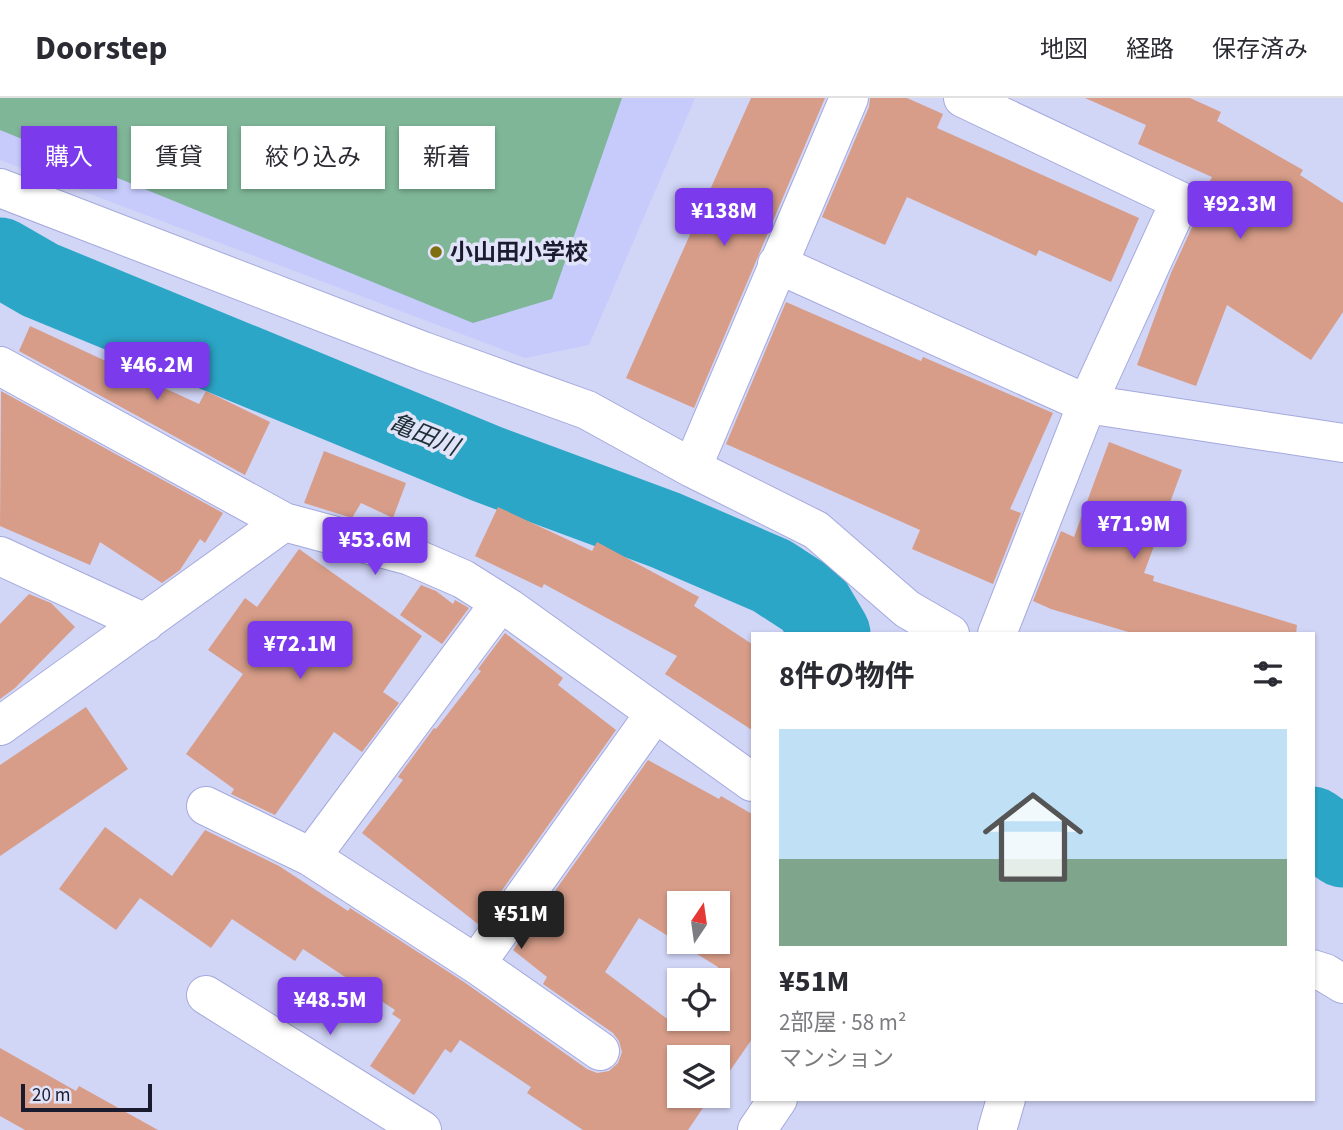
<!DOCTYPE html>
<html lang="ja">
<head>
<meta charset="utf-8">
<style>
	body { margin:0; font-family:"Source Sans 3","Noto Sans JP",sans-serif; background:#f7f7f7; color:#2b2b33; height:100vh; display:flex; flex-direction:column; font-size:26px; white-space:nowrap }
	* { box-sizing:border-box; margin:0 }
	p { font-size:23px; color:#7c7c81 }
	.icon { flex:none; width:38px; height:38px; fill:none; stroke:currentColor; stroke-width:2; stroke-linecap:round; stroke-linejoin:round }
	.map { position:relative; flex:1; overflow:hidden }
	.drawer { position:absolute; left:751px; top:534px; width:564px; height:469px; display:flex; flex-direction:column; background:#fff; border-radius:0px; box-shadow:0 2px 5px #0004 }
	.drawer>* { flex:none }
	.guide { position:absolute; left:21px; top:28px; width:625px; height:63px; display:flex; gap:14px }
	.needle { width:46px; rotate:13deg }
	.tools { position:absolute; left:667px; top:793px; display:grid; gap:14px }
	.tools a { display:grid; place-items:center; width:63px; height:63px; border-radius:0px; background:#fff; box-shadow:0 2px 5px #0004; font-size:35px }
	.scale { position:absolute; left:21px; bottom:18px; width:131px; box-sizing:border-box; padding-left:7px; border:4px solid #1a1b2e; border-top:0; font-size:19px; line-height:24px; white-space:nowrap; color:#1a1b2e; -webkit-text-stroke:5px #e1e3f9; paint-order:stroke }
	.price { position:absolute; translate:-50% -60px; padding:0 16px; border-radius:7px; background:#7c3aed; color:#fff; font-size:23px; line-height:46px; filter:drop-shadow(0 2px 4px #0008) }
	.price::after { content:''; position:absolute; left:50%; top:42px; width:21px; height:16px; margin-left:-10px; background:inherit; clip-path:polygon(0 0,100% 0,50% 100%) }
	.price.selected { background:#222; color:#fff }
	ul { padding:0; list-style:none }
	li { display:grid; align-content:center; gap:14px; height:371px; padding:0 28px }
	li span { display:grid; place-items:center; height:217px; border-radius:0px; color:#555 }
	li>.icon { margin-inline-start:auto }
	span .icon { width:126px; height:126px; fill:#fffc; stroke-width:1 }
	li b { font-size:30px }
	h2 { display:flex; justify-content:space-between; align-items:center; height:84px; padding:0 28px; font-size:30px }
	.chip { padding:0 24px; border-radius:0px; background:#fff; box-shadow:0 2px 5px #0004; font-size:24px; line-height:63px }
	.chip.selected { background:#7c3aed; color:#fff }
	header { display:flex; align-items:center; gap:42px; box-sizing:border-box; height:98px; padding:0 35px; background:#fff; border-bottom:2px solid #e1e1e2 }
	header strong { font-size:33px }
	nav { display:flex; gap:38px; margin-inline-start:auto; font-size:24px }
	.map>svg:first-child { display:block }
	.built { fill:#c6cbfc }
	.pitch { fill:#7fb698 }
	.lines { fill:none; stroke-linecap:round; stroke-linejoin:round }
	.river { stroke:#2ca6c7; stroke-width:79 }
	.building { fill:#d79d89; fill-rule:evenodd }
	.minor-casing { stroke:#a4a9dd; stroke-width:40 }
	.minor { stroke:#fff; stroke-width:38 }
	.poi-dot { fill:#7e700f; stroke:#e1e3f9; stroke-width:2.5 }
	.labels { text-anchor:middle; dominant-baseline:central; stroke-width:7; stroke-linejoin:round; paint-order:stroke }
	.poi-label { font-size:23px; font-weight:bold; fill:#1a1b2e; stroke:#e1e3f9; text-anchor:start }
	.water-label { font-size:24px; font-style:italic; fill:#1a2e34; stroke:#e1e3f9 }
</style>
</head>
<body>
<header>
<strong>Doorstep</strong>
<nav><a>地図</a><a>経路</a><a>保存済み</a></nav>
</header>
<div class="map">
<svg width="1343" height="1032" viewBox="0 0 1343 1032">
	<rect width="100%" height="100%" fill="#d1d5f6"/>
	<path class="built" d="M 0,0 L 695,0 L 589,247 L 525,260 L 0,62 Z"/>
	<path class="pitch" d="M 0,0 L 622,0 L 552,201 L 473,225 L 0,32 Z"/>
	<g class="lines">
		<path class="river" d="M 0,159 L 40,182 L 487,366 L 665,432 L 772,478 L 812,504 L 831,536
			M 1312,728 L 1343,750"/>
	</g>
	<path class="building" d="M 751,0 L 825,0 L 694,310 L 626,280 Z
		M 870,0 L 907,0 L 943,16 L 937,30 L 1139,120 L 1111,184 L 1039,152 L 1036,158 L 907,99 L 885,147 L 822,119 L 869,9 Z
		M 1085,0 L 1190,0 L 1221,14 L 1217,23 L 1303,72 L 1300,77 L 1343,105 L 1343,214 L 1311,262 L 1227,207 L 1196,288 L 1137,267 L 1171,175 L 1200,112 L 1201,99 L 1212,79 L 1138,46 L 1146,27 Z
		M 786,204 L 921,263 L 923,259 L 1053,315 L 1010,411 L 1021,415 L 993,486 L 912,451 L 920,432 L 726,346 Z
		M 30,228 L 199,306 L 206,293 L 270,324 L 245,377 L 19,253 Z
		M 1,293 L 223,415 L 205,445 L 200,441 L 180,472 L 162,485 L 100,444 L 90,467 L 0,428 Z
		M 1109,344 L 1182,372 L 1144,475 L 1154,478 L 1153,483 L 1297,527 L 1296,536 L 1135,536 L 1051,511 L 1033,503 L 1061,433 L 1074,439 Z
		M 324,353 L 406,385 L 393,420 L 361,405 L 352,420 L 304,405 Z
		M 498,409 L 592,453 L 597,444 L 699,499 L 694,508 L 752,546 L 752,632 L 665,576 L 677,558 L 544,486 L 542,490 L 475,458 Z
		M 299,451 L 422,538 L 383,594 L 399,605 L 362,654 L 334,634 L 275,717 L 231,696 L 234,691 L 186,656 L 243,576 L 208,552 L 245,500 L 257,509 Z
		M 421,487 L 436,493 L 453,506 L 455,502 L 469,510 L 442,546 L 400,517 Z
		M 29,496 L 51,505 L 75,529 L 15,590 L 0,601 L 0,526 Z
		M 505,535 L 563,580 L 558,587 L 616,632 L 478,826 L 362,735 L 403,682 L 398,679 L 434,630 L 436,631 L 481,573 L 478,571 Z
		M 86,609 L 128,671 L 0,758 L 0,667 Z
		M 648,662 L 719,701 L 721,698 L 752,716 L 752,941 L 725,980 L 723,979 L 718,988 L 718,959 L 679,959 L 679,998 L 711,998 L 688,1032 L 583,1032 L 527,995 L 531,989 L 460,942 L 451,955 L 445,951 L 414,997 L 370,968 L 401,922 L 392,916 L 395,912 L 303,851 L 295,863 L 232,821 L 211,850 L 140,800 L 116,832 L 59,791 L 105,729 L 172,778 L 205,732 L 279,768 L 348,813 L 350,810 L 464,884 L 587,971 L 597,975 L 609,973 L 618,965 L 622,954 L 619,943 L 613,935 L 543,886 L 547,879 L 513,852 ZM 679,805 L 718,805 L 718,844 L 679,844 ZM 639,820 L 718,869 L 718,920 L 666,920 L 605,874 Z
		M 0,950 L 76,993 L 79,988 L 158,1032 L 25,1032 L 0,1018 Z"/>
	<g class="lines">
		<defs>
			<path id="minor" d="M 963,0 L 1180,103 L 1087,306 L 997,536
				M 0,90 L 423,253 L 587,312 L 692,370 L 816,432 L 907,511 L 950,536
				M 777,166 L 1087,306 L 1343,345
				M 0,268 L 284,424 L 410,458 L 463,481 L 509,510 L 752,684
				M 692,370 L 849,0
				M 0,458 L 145,525
				M 0,628 L 284,424
				M 206,708 L 311,759 L 476,866 L 600,953
				M 311,759 L 500,505
				M 476,866 L 655,615
				M 1312,871 L 1325,875 L 1343,886
				M 206,897 L 422,1032
				M 757,1032 L 778,1001
				M 997,1032 L 1006,1001"/>
		</defs>
		<use href="#minor" class="minor-casing"/>
		<use href="#minor" class="minor"/>
	</g>
	<circle class="poi-dot" cx="436" cy="154" r="7"/>
	<g class="labels">
		<g class="poi-label">
			<text x="450" y="154">小山田小学校</text>
		</g>
		<g class="water-label">
			<text transform="translate(424 337) rotate(22)">亀田川</text>
		</g>
	</g>
</svg>
<div class="tools">
<a><svg class="needle" viewBox="-14 -14 28 28"><path d="M0-13l5 13h-10z" fill="#e53935"/><path d="M0 13l5-13h-10z" fill="#7c7c81"/></svg></a>
<a><svg class="icon" aria-label="locate" viewBox="0 0 24 24"><circle cx="12" cy="12" r="6"/><path d="M12 2v4M12 18v4M2 12h4M18 12h4"/></svg></a>
<a><svg class="icon" aria-label="layers" viewBox="0 0 24 24"><path d="M12 4l9 5-9 5-9-5zM3 14l9 5 9-5"/></svg></a>
</div>
<div class="scale">20 m</div>
<b class="price" style="left:1240px;top:143px">¥92.3M</b>
<b class="price" style="left:724px;top:150px">¥138M</b>
<b class="price" style="left:157px;top:304px">¥46.2M</b>
<b class="price" style="left:1134px;top:463px">¥71.9M</b>
<b class="price" style="left:375px;top:479px">¥53.6M</b>
<b class="price" style="left:300px;top:583px">¥72.1M</b>
<b class="price selected" style="left:521px;top:853px">¥51M</b>
<b class="price" style="left:330px;top:939px">¥48.5M</b>
<div class="guide">
<a class="chip selected">購入</a>
<a class="chip">賃貸</a>
<a class="chip">絞り込み</a>
<a class="chip">新着</a>
</div>
<section class="drawer">
<h2>8件の物件<svg class="icon" aria-label="filters" viewBox="0 0 24 24"><path d="M4 7h16M4 17h16"/><circle cx="9" cy="7" r="2"/><circle cx="15" cy="17" r="2"/></svg></h2>
<ul>
<li><span style="background:linear-gradient(#bfe0f5 60%,#7fa58c 0)"><svg class="icon" aria-label="home" viewBox="0 0 24 24"><path d="M3 11l9-7 9 7M6 9v11h12V9"/></svg></span><div><b>¥51M</b><p>2部屋 · 58 m²</p><p>マンション</p></div></li>
</ul>
</section>
</div>
</body>
</html>
